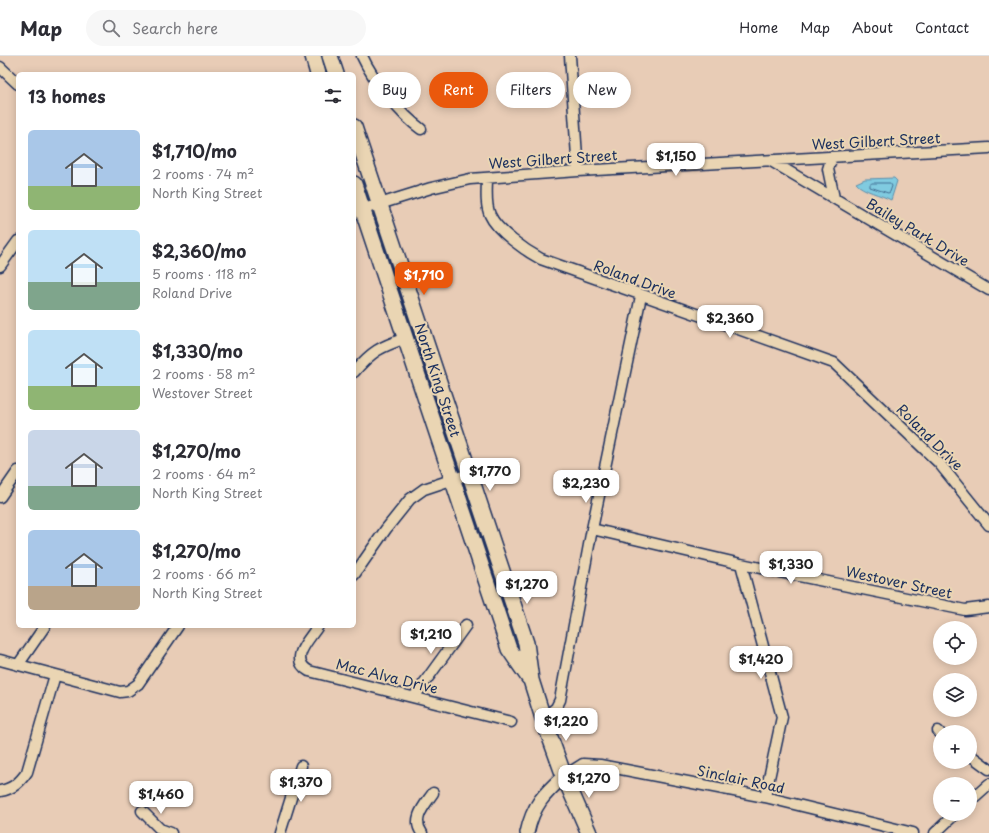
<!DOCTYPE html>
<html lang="en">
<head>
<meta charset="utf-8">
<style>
	body { margin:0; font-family:"Playpen Sans",sans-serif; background:#f7f7f7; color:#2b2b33; height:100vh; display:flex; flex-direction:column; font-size:15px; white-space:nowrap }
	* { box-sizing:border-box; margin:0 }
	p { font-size:13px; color:#7c7c81 }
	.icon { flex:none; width:22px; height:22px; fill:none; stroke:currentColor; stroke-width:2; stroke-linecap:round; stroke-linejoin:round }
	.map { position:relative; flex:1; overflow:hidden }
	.panel { position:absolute; left:16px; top:16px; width:340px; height:556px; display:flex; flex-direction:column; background:#fff; border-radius:6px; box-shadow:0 2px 10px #0003 }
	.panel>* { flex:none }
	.guide { position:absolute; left:368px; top:16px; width:380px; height:36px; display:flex; gap:8px }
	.buttons { position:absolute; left:933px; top:565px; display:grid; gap:8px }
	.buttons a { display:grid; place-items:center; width:44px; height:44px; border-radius:50%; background:#fff; box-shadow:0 2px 10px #0003; font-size:20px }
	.price { position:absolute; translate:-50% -34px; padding:0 9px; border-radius:8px; background:#fff; color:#222; font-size:13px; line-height:26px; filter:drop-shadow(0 1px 2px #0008) }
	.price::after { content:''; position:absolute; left:50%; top:24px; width:12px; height:9px; margin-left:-6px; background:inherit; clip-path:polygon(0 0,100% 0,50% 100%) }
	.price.active { background:#ea580c; color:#fff }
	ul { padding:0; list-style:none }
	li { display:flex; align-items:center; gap:12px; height:100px; padding:0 12px }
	li span { display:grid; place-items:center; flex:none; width:112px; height:80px; border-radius:6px; color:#555 }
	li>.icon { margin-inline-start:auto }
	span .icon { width:48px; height:48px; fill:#fffc; stroke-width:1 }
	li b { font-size:17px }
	h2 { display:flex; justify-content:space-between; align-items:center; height:48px; padding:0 12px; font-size:17px }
	.tag { padding:0 14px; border-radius:18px; background:#fff; box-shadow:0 2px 10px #0003; font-size:14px; line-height:36px }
	.tag.active { background:#ea580c; color:#fff }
	header { display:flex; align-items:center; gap:24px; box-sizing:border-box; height:56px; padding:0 20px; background:#fff; border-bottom:1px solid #e1e1e2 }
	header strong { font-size:19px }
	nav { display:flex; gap:22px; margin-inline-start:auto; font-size:14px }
	.search { width:280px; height:36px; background:#f7f7f7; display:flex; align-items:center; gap:10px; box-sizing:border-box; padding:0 14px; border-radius:22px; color:#7c7c81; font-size:15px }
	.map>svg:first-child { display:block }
	.water { fill:#80cbe0; stroke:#588dac }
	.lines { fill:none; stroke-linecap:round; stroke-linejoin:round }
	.shore { stroke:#436d92; stroke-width:1 }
	.minor-casing { stroke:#1b2f5e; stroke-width:13 }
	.tertiary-casing { stroke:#1b2f5e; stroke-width:16 }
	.secondary-casing { stroke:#1b2f5e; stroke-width:18 }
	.minor { stroke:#ead5b3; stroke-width:10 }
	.tertiary { stroke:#ead5b3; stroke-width:13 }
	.secondary { stroke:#ead5b3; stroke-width:15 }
	.labels { text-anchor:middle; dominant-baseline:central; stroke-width:4; stroke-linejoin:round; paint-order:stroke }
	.street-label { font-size:14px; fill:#1b2f5e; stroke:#ead5b3 }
</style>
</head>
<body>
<header>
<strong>Map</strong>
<div class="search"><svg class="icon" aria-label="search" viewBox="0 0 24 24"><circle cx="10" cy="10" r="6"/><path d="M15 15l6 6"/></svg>Search here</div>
<nav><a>Home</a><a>Map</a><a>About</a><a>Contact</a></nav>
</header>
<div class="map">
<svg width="989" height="777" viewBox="0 0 989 777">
	<rect width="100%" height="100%" fill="#e8ccb6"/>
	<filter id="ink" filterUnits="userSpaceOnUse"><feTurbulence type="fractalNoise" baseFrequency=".025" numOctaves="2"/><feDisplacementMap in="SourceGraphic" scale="8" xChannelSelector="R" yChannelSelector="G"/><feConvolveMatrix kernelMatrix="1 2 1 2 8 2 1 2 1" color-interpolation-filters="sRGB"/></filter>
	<g filter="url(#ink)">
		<path class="water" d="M 894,122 L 897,125 L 891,144 C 882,139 862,135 856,127 L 865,123 Z"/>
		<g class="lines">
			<path class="shore" d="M 872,127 L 890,127 L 892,130 L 890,136 L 888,137 L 870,131 L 870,129 Z"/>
			<defs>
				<path id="minor" d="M 362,0 C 373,24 400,58 421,73
					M 570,0 L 578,115
					M 0,11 L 18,28
					M 832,101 L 828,113 L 834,142
					M 771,105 L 989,234
					M 487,122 C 487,133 485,148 490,159 C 497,175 526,195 541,203 L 834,307 L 939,407 L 989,469
					M 354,156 L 431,132 L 470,123 L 578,115 L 989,92
					M 0,210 L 18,185
					M 354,316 C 372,295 380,291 406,282
					M 0,441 L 18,415
					M 592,473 L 741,508 L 965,554 L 989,551
					M 741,508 L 782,661 L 765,741
					M 354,519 L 386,473 L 410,443 L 424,433 L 469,418
					M 318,570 C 309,584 288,603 309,615 L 511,666
					M 0,604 L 120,636 L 128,635 L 138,628 L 178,570
					M 18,609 L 45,570
					M 414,641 L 466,569
					M 543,662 L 556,652 L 560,644 L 592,473 L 641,240
					M 938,675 L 940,677
					M 970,699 L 989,713
					M 564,720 L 583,708 L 600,709 L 765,741 L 913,777
					M 0,735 C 13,733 20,726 27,716 L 55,619
					M 970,745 L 989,728
					M 142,755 L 160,773 L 171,777
					M 280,777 L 301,710
					M 422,777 C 411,763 425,749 433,737
					M 935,777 L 955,758"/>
				<path id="tertiary" d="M 527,777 C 533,749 544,738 564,720"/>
				<path id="secondary" d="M 313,0 L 318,18
					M 330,0 L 336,18
					M 354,71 L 526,587 L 531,624 L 543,662 L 564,720 L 589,777
					M 354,128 L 509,593 L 529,622"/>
			</defs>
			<use href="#minor" class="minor-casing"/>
			<use href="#tertiary" class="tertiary-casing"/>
			<use href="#secondary" class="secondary-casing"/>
			<use href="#minor" class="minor"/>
			<use href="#tertiary" class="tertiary"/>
			<use href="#secondary" class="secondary"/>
		</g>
	</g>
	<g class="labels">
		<g class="street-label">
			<text transform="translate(876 85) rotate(-3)">West Gilbert Street</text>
			<text transform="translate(553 103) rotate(-4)">West Gilbert Street</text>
			<text transform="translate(918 176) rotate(31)">Bailey Park Drive</text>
			<text transform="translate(635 223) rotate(20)">Roland Drive</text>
			<text transform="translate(438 324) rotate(72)">North King Street</text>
			<text transform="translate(930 381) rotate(45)">Roland Drive</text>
			<text transform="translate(899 526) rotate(12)">Westover Street</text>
			<text transform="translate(387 620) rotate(14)">Mac Alva Drive</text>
			<text transform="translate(741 723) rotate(12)">Sinclair Road</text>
		</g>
	</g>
</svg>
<div class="buttons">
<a><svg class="icon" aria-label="locate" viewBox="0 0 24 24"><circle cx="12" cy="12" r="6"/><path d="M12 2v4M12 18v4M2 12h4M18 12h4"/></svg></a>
<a><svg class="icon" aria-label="layers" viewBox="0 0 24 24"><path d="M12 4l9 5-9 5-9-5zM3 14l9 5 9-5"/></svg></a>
<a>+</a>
<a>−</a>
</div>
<b class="price" style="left:676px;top:121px">$1,150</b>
<b class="price active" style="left:424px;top:240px">$1,710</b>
<b class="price" style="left:730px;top:283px">$2,360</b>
<b class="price" style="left:490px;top:436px">$1,770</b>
<b class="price" style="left:586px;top:448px">$2,230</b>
<b class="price" style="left:791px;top:529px">$1,330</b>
<b class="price" style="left:527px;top:549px">$1,270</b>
<b class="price" style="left:431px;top:599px">$1,210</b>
<b class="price" style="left:761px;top:624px">$1,420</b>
<b class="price" style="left:566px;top:686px">$1,220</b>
<b class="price" style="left:589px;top:743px">$1,270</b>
<b class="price" style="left:301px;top:747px">$1,370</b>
<b class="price" style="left:161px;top:759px">$1,460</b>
<div class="guide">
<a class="tag">Buy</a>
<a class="tag active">Rent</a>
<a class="tag">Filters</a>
<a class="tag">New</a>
</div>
<section class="panel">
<h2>13 homes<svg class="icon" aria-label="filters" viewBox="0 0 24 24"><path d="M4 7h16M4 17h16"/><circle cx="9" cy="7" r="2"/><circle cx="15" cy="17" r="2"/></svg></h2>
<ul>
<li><span style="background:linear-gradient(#a9c7e8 70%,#8fb573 0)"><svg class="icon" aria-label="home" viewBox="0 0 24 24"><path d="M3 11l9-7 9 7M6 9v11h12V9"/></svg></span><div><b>$1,710/mo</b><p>2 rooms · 74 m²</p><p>North King Street</p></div></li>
<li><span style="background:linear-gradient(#bfe0f5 65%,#7fa58c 0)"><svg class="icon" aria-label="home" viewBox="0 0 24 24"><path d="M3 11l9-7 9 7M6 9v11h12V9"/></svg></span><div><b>$2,360/mo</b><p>5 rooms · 118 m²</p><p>Roland Drive</p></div></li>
<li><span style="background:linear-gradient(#bfe0f5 70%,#8fb573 0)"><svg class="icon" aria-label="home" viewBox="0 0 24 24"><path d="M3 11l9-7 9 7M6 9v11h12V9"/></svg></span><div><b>$1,330/mo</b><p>2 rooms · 58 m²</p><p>Westover Street</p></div></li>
<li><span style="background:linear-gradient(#c9d6e8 70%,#7fa58c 0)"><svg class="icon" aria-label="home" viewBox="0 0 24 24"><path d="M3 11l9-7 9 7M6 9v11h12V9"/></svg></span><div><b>$1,270/mo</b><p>2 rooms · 64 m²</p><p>North King Street</p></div></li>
<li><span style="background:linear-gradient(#a9c7e8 70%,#b9a48a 0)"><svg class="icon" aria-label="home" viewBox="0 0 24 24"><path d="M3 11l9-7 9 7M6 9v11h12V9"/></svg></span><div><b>$1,270/mo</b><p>2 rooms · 66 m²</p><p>North King Street</p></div></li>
</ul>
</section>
</div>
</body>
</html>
